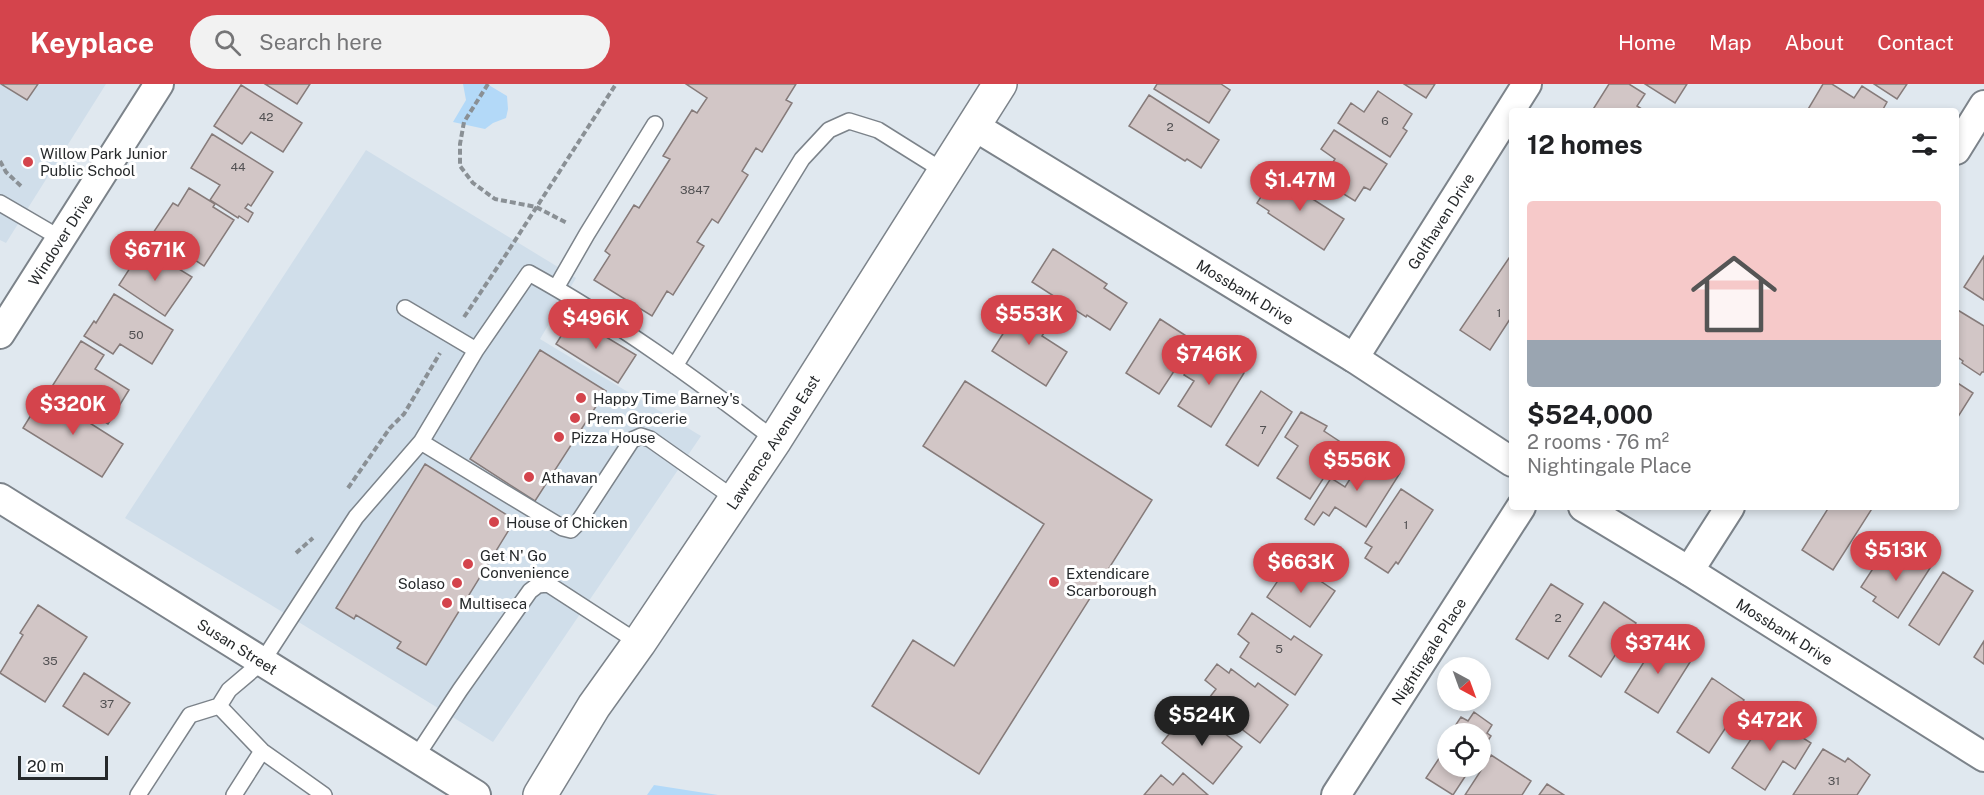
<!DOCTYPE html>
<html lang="en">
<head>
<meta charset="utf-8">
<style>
	body { margin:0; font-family:"Public Sans",sans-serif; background:#f2f2f2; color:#202124; height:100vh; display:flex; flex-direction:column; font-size:22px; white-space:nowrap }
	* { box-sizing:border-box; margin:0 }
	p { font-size:20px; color:#757577 }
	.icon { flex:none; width:33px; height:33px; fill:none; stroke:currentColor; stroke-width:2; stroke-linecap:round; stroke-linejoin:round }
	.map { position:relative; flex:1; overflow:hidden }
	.sheet { position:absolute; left:1509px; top:24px; width:450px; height:402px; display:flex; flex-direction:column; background:#fff; border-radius:6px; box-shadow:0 3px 9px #0003 }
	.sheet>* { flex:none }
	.needle { width:39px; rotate:139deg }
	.tools { position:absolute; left:1437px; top:573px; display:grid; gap:12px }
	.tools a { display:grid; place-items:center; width:54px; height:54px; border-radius:50%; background:#fff; box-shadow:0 3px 9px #0003; font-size:30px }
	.scale { position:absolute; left:18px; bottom:15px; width:90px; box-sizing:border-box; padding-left:6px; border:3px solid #26292b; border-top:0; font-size:16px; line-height:21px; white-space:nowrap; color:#26292b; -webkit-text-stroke:4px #fff; paint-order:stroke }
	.price { position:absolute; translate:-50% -51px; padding:0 14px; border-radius:21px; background:#d4444c; color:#fff; font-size:20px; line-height:39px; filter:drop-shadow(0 2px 3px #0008) }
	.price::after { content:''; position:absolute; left:50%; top:36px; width:18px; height:14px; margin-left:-9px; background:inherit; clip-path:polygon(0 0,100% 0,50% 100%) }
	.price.active { background:#222; color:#fff }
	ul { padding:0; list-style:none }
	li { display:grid; align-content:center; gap:12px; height:318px; padding:0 18px }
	li span { display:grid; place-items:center; height:186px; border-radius:6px; color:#555 }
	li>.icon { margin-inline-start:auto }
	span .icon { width:108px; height:108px; fill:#fffc; stroke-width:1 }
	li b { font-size:26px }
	h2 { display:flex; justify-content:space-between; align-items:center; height:72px; padding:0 18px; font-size:26px }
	header { display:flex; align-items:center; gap:36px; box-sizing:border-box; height:84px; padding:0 30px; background:#d4444c; color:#fff }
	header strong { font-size:28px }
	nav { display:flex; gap:33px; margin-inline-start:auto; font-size:21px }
	.search { width:420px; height:54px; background:#f2f2f2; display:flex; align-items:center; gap:15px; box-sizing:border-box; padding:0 21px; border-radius:33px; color:#757577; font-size:22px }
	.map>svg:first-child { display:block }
	.built { fill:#d0deea }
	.green { fill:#b3d9f8 }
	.building { fill:#d2c6c6; stroke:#867b7a; stroke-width:1.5 }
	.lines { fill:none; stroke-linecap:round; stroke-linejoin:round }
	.service-casing { stroke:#7c838a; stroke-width:18 }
	.minor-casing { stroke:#7c838a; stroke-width:32 }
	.secondary-casing { stroke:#7c838a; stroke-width:36 }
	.path { stroke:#8a9095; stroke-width:4; stroke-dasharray:6 3; stroke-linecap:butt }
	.service { stroke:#fff; stroke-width:15 }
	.minor { stroke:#fff; stroke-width:28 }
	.secondary { stroke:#fff; stroke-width:33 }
	.poi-dot { fill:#d4444c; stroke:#fff; stroke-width:2 }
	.labels { text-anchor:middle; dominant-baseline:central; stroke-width:6; stroke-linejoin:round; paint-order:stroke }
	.number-label { font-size:12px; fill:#515052 }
	.poi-label { font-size:15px; fill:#26292b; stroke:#fff; text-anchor:start }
	.street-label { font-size:15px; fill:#26292b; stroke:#fff }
</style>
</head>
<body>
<header>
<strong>Keyplace</strong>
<div class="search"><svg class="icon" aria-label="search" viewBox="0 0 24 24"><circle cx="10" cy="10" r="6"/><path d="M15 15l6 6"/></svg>Search here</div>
<nav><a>Home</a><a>Map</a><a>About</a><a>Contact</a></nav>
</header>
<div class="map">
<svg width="1984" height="711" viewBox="0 0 1984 711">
	<rect width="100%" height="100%" fill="#e0e8ef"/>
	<path class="built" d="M 0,0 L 106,0 L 6,159 L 0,156 Z
		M 366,66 L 576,194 L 540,255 L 701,352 L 493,658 L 271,521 L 125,434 Z"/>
	<path class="green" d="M 463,0 L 487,0 L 507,12 L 508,25 L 506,34 L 493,39 L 485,45 L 453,38 L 466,16 Z
		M 654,701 L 718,711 L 647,711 Z"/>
	<path class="building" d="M 1,0 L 38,0 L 27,16 Z
		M 265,0 L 310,0 L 297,20 Z
		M 686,0 L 796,0 L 786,16 L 792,19 L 762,68 L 756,64 L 742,87 L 748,91 L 718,139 L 712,135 L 697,158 L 704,162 L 673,211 L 667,207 L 652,232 L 594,196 L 610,171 L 605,167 L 634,121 L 639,124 L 670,75 L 663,72 L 692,26 L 697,29 L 707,14 Z
		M 1157,0 L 1221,0 L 1230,6 L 1209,39 L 1154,5 Z
		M 1404,0 L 1435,0 L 1426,14 Z
		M 1609,0 L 1629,0 L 1645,10 L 1637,22 L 1645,27 L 1592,27 Z
		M 1645,0 L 1687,0 L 1675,19 Z
		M 1823,0 L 1832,0 L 1854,14 L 1862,2 L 1887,18 L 1882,27 L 1807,27 Z
		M 1874,0 L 1907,0 L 1897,15 Z
		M 241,1 L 302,39 L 283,68 L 251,48 L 242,60 L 214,42 Z
		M 1378,7 L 1412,30 L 1403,44 L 1407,47 L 1390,73 L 1338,39 L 1351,19 L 1364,28 Z
		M 1149,11 L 1219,56 L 1201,84 L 1187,75 L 1185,77 L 1129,42 Z
		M 1334,46 L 1387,80 L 1370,106 L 1364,103 L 1355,117 L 1321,96 L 1335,75 L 1321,65 Z
		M 212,50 L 273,88 L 251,122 L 248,120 L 245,124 L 253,129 L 248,138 L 239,132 L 238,134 L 210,116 L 220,101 L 191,84 Z
		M 1275,91 L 1344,135 L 1324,166 L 1268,129 L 1269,127 L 1257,119 Z
		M 189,104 L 215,120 L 213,123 L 234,136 L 204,182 L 153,149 L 173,119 L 178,122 Z
		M 1053,165 L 1107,200 L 1104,204 L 1127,219 L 1110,246 L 1087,231 L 1086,233 L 1032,198 Z
		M 148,166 L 192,193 L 165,232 L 119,201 L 141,167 L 146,170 Z
		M 1984,172 L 1984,216 L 1964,203 Z
		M 1509,174 L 1512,176 L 1512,232 L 1490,266 L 1460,246 Z
		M 114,210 L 173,246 L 152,280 L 120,260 L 113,270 L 84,252 L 94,237 L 96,239 Z
		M 1017,220 L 1049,241 L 1042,252 L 1067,268 L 1046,302 L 992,267 L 1006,245 L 1003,242 Z
		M 1956,225 L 1984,242 L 1984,288 L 1982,288 L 1980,291 L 1962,279 L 1963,277 L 1956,272 Z
		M 573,233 L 636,271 L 618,299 L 556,260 Z
		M 1160,235 L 1194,257 L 1159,310 L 1126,289 Z
		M 81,257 L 104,271 L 95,285 L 129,306 L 108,340 L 51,304 Z
		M 1201,263 L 1244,289 L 1211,343 L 1178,322 L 1194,297 L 1184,291 Z
		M 540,266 L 606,307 L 535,417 L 470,375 Z
		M 965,297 L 1152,416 L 979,690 L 872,622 L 913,556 L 954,582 L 1044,440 L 923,362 Z
		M 1956,298 L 1973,309 L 1956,336 Z
		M 1261,307 L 1292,328 L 1258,382 L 1226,361 Z
		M 44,310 L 123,360 L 102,393 L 23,344 Z
		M 1301,328 L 1327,342 L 1324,347 L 1345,361 L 1310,415 L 1277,394 L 1298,362 L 1285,353 Z
		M 1367,368 L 1400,389 L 1366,443 L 1335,423 L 1329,432 L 1323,428 L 1314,441 L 1305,435 L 1331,394 L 1345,403 Z
		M 425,380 L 515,436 L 426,581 L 397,564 L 401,558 L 356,531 L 354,535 L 336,524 Z
		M 1401,405 L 1433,426 L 1398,480 L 1396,478 L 1388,489 L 1365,474 L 1372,463 L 1365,459 Z
		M 1829,423 L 1873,423 L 1833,486 L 1802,466 Z
		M 1883,469 L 1904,483 L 1913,469 L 1932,481 L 1898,534 L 1873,517 L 1876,513 L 1861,503 Z
		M 1291,477 L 1335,507 L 1310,543 L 1267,513 Z
		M 1943,488 L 1973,507 L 1939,561 L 1909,541 Z
		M 1551,500 L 1583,520 L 1548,575 L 1516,555 Z
		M 1604,518 L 1636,539 L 1601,593 L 1569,572 Z
		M 38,521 L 87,553 L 45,618 L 0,589 L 23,551 L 20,549 Z
		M 1252,529 L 1291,556 L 1294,552 L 1322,571 L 1295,611 L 1240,573 L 1249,559 L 1238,550 Z
		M 1659,554 L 1692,575 L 1658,629 L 1625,608 Z
		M 1984,557 L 1984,580 L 1974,573 Z
		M 1217,580 L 1229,589 L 1231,585 L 1255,603 L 1258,599 L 1288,621 L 1260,659 L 1206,618 L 1216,605 L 1205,596 Z
		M 84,589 L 130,619 L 108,651 L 63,622 Z
		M 1712,594 L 1744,616 L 1709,669 L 1677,648 Z
		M 1187,627 L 1211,647 L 1215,642 L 1242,663 L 1213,700 L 1162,659 Z
		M 1474,628 L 1492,641 L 1487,649 L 1491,652 L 1480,669 L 1480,650 L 1451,648 L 1461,633 L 1468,637 Z
		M 1767,631 L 1811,659 L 1795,685 L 1783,677 L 1765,706 L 1732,684 Z
		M 1448,661 L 1448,682 L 1472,682 L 1453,711 L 1426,694 Z
		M 1823,665 L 1845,678 L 1848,674 L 1870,691 L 1857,711 L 1793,711 Z
		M 1491,671 L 1531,697 L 1522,711 L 1465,711 Z
		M 1183,689 L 1208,711 L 1144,711 L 1161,691 L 1173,701 Z
		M 1547,700 L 1564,711 L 1539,711 Z"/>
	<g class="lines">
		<defs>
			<path id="service" d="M 0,119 L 60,154
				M 556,204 L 587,150 L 655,40
				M 405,224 L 476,266
				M 675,282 L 802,75 L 829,46 L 849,37 L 878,46 L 945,88
				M 421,358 L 476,266 L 529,189 C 616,237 697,296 775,356
				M 416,673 L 460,606 L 530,507 L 538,501 L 548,500 L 639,559
				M 138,711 L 190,631 L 219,622
				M 234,711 L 262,667
				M 324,711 L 262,667 L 219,622 L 229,606 L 262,578 L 356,433 L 421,358 L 563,444 L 571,446 L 577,440 L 632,356 L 641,352 L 650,355 L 735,415"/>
			<g id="minor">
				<path id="s1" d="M 974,42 L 1354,274 L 1512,378"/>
				<path d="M 1956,66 L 1984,21"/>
				<path id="s2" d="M 0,250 L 159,0"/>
				<path id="s3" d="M 1354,274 L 1527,0"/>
				<path id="s4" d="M 0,414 L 476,711"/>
				<path id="s5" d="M 1583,423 L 1689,487 L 1984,673"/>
				<path d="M 1689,487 L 1730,423"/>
				<path id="s6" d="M 1336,711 L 1521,423"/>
			</g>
			<g id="secondary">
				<path id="s7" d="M 540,711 L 594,622 L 639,559 L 775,356 L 1000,0"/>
			</g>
		</defs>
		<use href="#service" class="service-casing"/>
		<use href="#minor" class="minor-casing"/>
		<use href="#secondary" class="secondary-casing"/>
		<path class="path" d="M 488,0 L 464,38 L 460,60 L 460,82 L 473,99 L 495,115 L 536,123 L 567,139
			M 0,77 L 6,88 L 22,103
			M 464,233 L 505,172 L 616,0
			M 348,404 L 390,344 L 404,330 L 440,269
			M 296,469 L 313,454"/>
		<use href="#service" class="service"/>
		<use href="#minor" class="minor"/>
		<use href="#secondary" class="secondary"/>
	</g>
	<g class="poi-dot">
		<circle cx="28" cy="78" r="6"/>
		<circle cx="581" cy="314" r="6"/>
		<circle cx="575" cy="334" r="6"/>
		<circle cx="559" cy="353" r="6"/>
		<circle cx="529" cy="393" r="6"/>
		<circle cx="494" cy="438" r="6"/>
		<circle cx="468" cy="480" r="6"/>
		<circle cx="1054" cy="498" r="6"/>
		<circle cx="457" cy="499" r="6"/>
		<circle cx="447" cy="519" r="6"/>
	</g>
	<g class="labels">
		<g class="number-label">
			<text x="266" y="33">42</text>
			<text x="1385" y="37">6</text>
			<text x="1170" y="43">2</text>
			<text x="238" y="83">44</text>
			<text x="695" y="106">3847</text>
			<text x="1499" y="229">1</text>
			<text x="136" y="251">50</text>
			<text x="1263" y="346">7</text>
			<text x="1406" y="441">1</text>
			<text x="1558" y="534">2</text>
			<text x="1279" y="565">5</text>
			<text x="50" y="577">35</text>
			<text x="107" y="620">37</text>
			<text x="1834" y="697">31</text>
		</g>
		<g class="poi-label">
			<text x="40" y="69">Willow Park Junior<tspan x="40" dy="17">Public School</tspan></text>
			<text x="593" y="314">Happy Time Barney's</text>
			<text x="587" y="334">Prem Grocerie</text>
			<text x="571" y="353">Pizza House</text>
			<text x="541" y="393">Athavan</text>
			<text x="506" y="438">House of Chicken</text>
			<text x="480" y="471">Get N' Go<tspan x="480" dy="17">Convenience</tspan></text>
			<text x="1066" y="489">Extendicare<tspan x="1066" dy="17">Scarborough</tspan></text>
			<text x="445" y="499" text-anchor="end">Solaso</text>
			<text x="459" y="519">Multiseca</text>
		</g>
		<g class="street-label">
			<text stroke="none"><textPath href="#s3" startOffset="162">Golfhaven Drive</textPath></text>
			<text stroke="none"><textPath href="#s2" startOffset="112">Windover Drive</textPath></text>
			<text stroke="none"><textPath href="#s1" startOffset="318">Mossbank Drive</textPath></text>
			<text stroke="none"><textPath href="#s7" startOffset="423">Lawrence Avenue East</textPath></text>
			<text stroke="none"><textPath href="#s5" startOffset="237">Mossbank Drive</textPath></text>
			<text stroke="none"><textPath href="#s4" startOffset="280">Susan Street</textPath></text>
			<text stroke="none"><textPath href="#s6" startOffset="171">Nightingale Place</textPath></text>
		</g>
	</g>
</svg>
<div class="tools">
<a><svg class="needle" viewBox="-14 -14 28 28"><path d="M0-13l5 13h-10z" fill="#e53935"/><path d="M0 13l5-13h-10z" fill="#757577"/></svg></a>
<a><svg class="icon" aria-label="locate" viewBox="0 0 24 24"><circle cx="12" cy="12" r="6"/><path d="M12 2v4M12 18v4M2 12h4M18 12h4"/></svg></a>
</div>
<div class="scale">20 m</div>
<b class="price" style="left:1300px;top:128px">$1.47M</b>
<b class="price" style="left:155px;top:198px">$671K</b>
<b class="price" style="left:1029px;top:262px">$553K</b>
<b class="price" style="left:596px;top:266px">$496K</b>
<b class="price" style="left:1209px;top:302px">$746K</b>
<b class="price" style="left:73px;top:352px">$320K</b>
<b class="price" style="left:1357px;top:408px">$556K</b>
<b class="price" style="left:1896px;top:498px">$513K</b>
<b class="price" style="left:1301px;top:510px">$663K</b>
<b class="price" style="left:1658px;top:591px">$374K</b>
<b class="price active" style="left:1202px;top:663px">$524K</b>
<b class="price" style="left:1770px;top:668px">$472K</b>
<section class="sheet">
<h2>12 homes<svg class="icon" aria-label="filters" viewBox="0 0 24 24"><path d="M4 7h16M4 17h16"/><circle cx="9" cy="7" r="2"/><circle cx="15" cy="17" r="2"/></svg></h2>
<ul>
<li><span style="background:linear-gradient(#f6c9c9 75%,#9aa5b1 0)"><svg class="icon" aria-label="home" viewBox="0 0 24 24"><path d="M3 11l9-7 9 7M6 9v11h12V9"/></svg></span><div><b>$524,000</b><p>2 rooms · 76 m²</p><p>Nightingale Place</p></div></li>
</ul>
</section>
</div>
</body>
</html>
